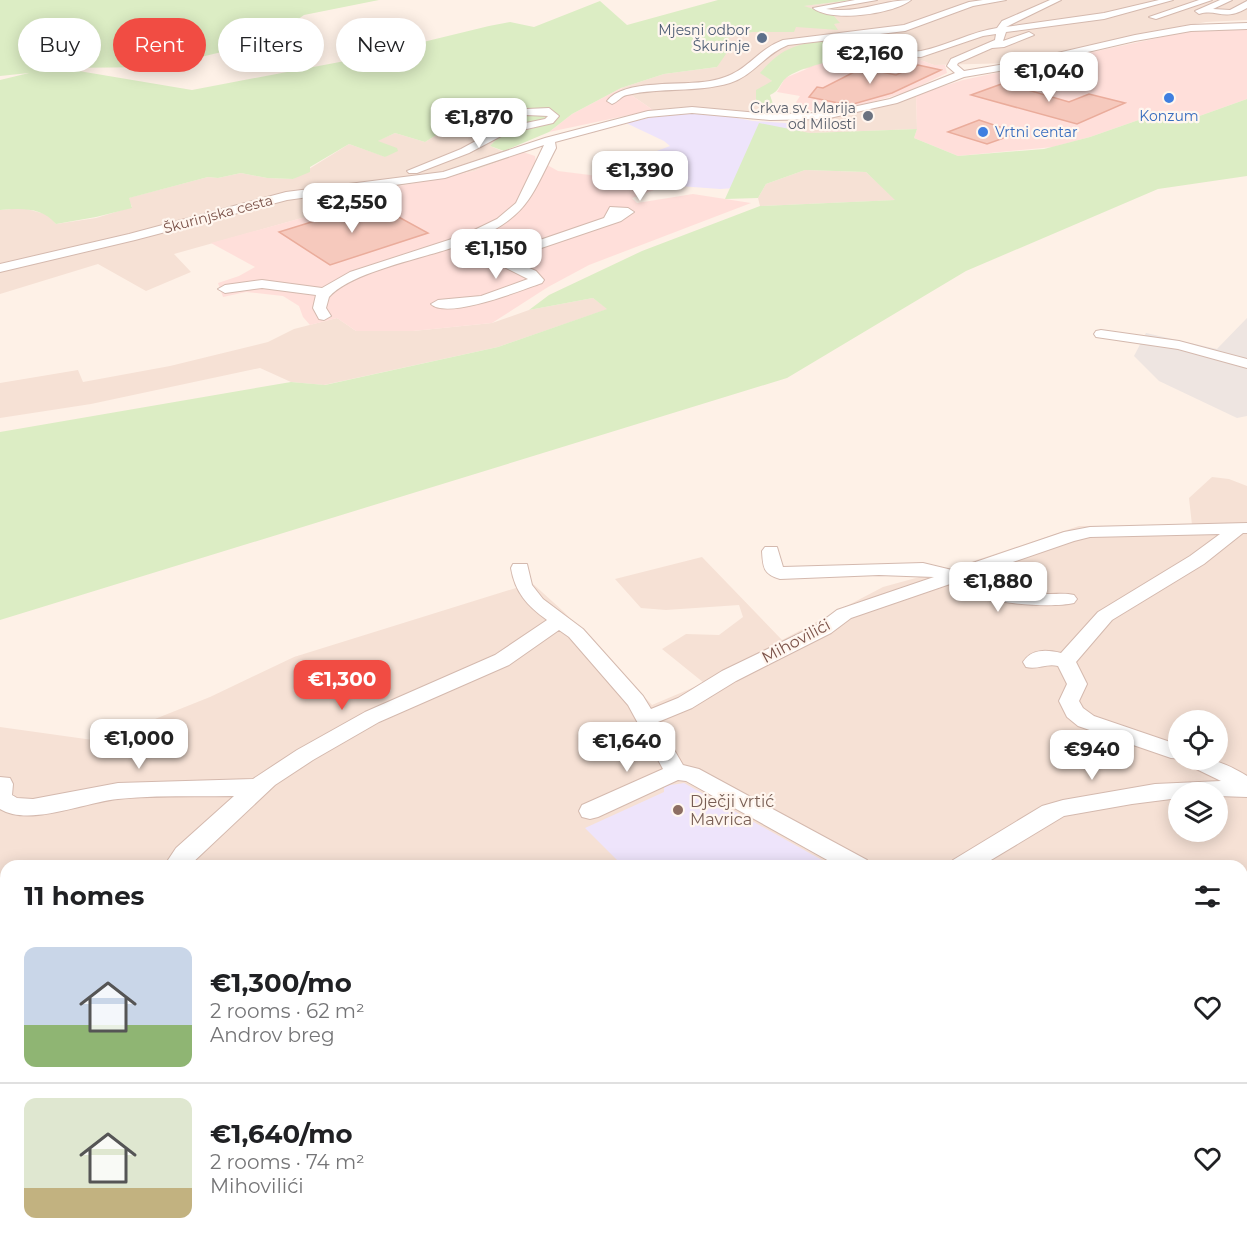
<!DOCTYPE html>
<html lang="en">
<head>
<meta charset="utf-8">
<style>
	body { margin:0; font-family:Montserrat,sans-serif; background:#f6f6f6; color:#202124; height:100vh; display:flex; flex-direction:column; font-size:22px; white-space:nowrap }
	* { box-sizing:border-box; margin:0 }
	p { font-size:20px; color:#757577 }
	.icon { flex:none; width:33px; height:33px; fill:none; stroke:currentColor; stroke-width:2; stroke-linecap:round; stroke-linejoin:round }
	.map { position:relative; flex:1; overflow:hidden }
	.panel { position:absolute; left:0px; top:860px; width:1248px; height:386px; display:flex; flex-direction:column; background:#fff; border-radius:18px 18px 0 0; box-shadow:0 3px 15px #0003 }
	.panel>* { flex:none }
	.top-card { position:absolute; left:18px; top:18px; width:600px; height:54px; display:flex; gap:12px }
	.fabs { position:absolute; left:1168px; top:710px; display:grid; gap:12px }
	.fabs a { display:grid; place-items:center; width:60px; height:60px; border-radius:50%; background:#fff; box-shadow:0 3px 15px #0003; font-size:30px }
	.price { position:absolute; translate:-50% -51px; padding:0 14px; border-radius:12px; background:#fff; color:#222; font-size:20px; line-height:39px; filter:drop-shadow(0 2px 3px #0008) }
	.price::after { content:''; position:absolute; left:50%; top:36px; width:18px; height:14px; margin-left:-9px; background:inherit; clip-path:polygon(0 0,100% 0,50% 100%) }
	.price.on { background:#f14c43; color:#fff }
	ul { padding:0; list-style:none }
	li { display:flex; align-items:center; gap:18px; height:150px; padding:0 24px }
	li+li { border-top:2px solid #e0e0e0 }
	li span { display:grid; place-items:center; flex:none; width:168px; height:120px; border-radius:12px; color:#555 }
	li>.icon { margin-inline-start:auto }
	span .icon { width:72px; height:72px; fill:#fffc; stroke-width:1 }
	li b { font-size:26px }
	h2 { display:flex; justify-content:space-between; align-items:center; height:72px; padding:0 24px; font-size:26px }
	.tag { padding:0 21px; border-radius:27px; background:#fff; box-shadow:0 3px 15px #0003; font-size:21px; line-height:54px }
	.tag.on { background:#f14c43; color:#fff }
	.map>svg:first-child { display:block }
	.residential { fill:#f6e1d5; fill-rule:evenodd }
	.commercial { fill:#ffdfda }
	.industrial { fill:#eee5e1 }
	.education { fill:#eee4fb }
	.green { fill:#dcedc4 }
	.building { fill:#f6c9bd; stroke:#eaac9b; stroke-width:1.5 }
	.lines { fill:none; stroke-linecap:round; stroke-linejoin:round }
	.minor-casing { stroke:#d4b9ae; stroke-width:2 }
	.minor { fill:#fff; fill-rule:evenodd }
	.service-dot { fill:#5c6f8a; stroke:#fff6ef; stroke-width:2 }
	.shop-dot { fill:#3f7fe0; stroke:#fff6ef; stroke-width:2 }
	.worship-dot { fill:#6b7280; stroke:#fff6ef; stroke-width:2 }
	.education-dot { fill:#8d6e63; stroke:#fff6ef; stroke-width:2 }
	.labels { text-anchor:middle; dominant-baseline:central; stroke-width:4.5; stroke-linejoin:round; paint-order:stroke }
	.far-service-label { font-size:14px; fill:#4e5e75; stroke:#fff6ef; text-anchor:end }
	.far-worship-label { font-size:14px; fill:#5b616d; stroke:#fff6ef; text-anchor:end }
	.far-shop-label { font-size:14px; fill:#366cbe; stroke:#fff6ef }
	.far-street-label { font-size:14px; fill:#7b5249; stroke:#fff6ef }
	.street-label { font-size:16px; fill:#7b5249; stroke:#fff6ef }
	.education-label { font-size:16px; fill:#785e54; stroke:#fff6ef; text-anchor:start }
</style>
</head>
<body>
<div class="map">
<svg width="1247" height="1244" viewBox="0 0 1247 1244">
	<rect width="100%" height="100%" fill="#fef1e7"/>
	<path class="residential" d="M 852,0 L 1247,0 L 1247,20 L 1206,22 L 1136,35 L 1015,63 L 934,65 L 915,58 L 761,73 L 772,81 L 757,112 L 685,107 L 653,110 L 621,88 L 664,74 L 717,67 L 727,38 L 753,32 L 756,29 L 839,23 L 833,15 L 802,6 Z
		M 916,95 L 917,129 L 810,133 L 798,131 L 807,119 Z
		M 464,118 L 508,128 L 490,146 L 514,156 L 474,171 L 389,188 L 370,196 L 320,210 L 309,216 L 174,254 L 191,272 L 146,291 L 98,264 L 0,294 L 0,210 L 23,208 L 49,215 L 56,224 L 96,218 L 132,207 L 128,198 L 208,177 L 218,178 L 241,173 L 267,178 L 293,179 L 349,144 L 386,157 L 377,141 L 395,133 L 425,142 Z
		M 805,170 L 866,172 L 896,200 L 760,206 L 758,198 L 766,184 Z
		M 593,298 L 608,309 L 498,347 L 324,385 L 291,382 L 260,368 L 91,404 L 0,418 L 0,383 L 78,370 L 83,382 L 170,366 L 268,342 L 294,329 L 337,318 L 356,331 L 413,331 L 492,323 L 529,310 Z
		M 1212,477 L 1229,479 L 1247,486 L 1247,1244 L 0,1244 L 0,727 L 100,741 L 210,697 L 294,657 L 532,583 L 564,612 L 652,705 L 704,683 L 662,649 L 686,634 L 719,635 L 743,617 L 739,605 L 666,610 L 641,608 L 615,579 L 702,557 L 782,640 L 883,587 L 956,567 L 1079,526 L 1192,525 L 1189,498 ZM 1179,720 L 1218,720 L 1218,759 L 1179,759 ZM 1179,792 L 1218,792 L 1218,831 L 1179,831 ZM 6,866 L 1242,866 L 1242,1239 L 6,1239 Z"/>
	<path class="commercial" d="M 1247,29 L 1247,99 L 1177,124 L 1150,116 L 1090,137 L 1053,147 L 958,156 L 914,138 L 917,129 L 916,95 L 963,80 L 1190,31 Z
		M 858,54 L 915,58 L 934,65 L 945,65 L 947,73 L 907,92 L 855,107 L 830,111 L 803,111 L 795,104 L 800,96 L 777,92 L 785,78 L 814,66 Z
		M 621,88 L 653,110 L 549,132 L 572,114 Z
		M 523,152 L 535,156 L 536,164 L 549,166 L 558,171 L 598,176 L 601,184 L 657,189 L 632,198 L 637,203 L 693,194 L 751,203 L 589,265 L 548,287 L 492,323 L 413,331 L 356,331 L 337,318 L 310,325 L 303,317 L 299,306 L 283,296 L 246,292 L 223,297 L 218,283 L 239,276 L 255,267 L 211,243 L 309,216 L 320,210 L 370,196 L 389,188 L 474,171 Z"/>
	<path class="industrial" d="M 1247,318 L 1247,416 L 1237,418 L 1159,381 L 1134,356 L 1146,333 L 1217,349 Z"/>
	<path class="education" d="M 681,114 L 716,114 L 753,121 L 801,124 L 800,130 L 794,133 L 735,188 L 720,189 L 652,184 L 633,181 L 610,172 L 628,158 L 641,157 L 670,146 L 664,141 L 626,123 L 661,115 Z
		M 684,783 L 831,865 L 622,865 L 585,828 L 664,792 L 664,786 Z"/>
	<path class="green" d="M 0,0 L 379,0 L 304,15 L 294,22 L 271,27 L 255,44 L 159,67 L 61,68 L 192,90 L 345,61 L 489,26 L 510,22 L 534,27 L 600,1 L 627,25 L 718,0 L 852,0 L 804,6 L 833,15 L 840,23 L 834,24 L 838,30 L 796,27 L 794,32 L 753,32 L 727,38 L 728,51 L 717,67 L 664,74 L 621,88 L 572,114 L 549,132 L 504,151 L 490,146 L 507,128 L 464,118 L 425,142 L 395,133 L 378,141 L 397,148 L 398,151 L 385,157 L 349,144 L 310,167 L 310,172 L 293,179 L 267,178 L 241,173 L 218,178 L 208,177 L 129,198 L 132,208 L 96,217 L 56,224 C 42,207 21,208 0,210 L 0,80 L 29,73 L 0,76 Z
		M 831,40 L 838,51 L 858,54 C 840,59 799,67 786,78 C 779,84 780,91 770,95 L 776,113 L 757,112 L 761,106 L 756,104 L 756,90 L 772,81 L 760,73 C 783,46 798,44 831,40 Z
		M 1247,99 L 1247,176 L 1158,189 L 966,271 L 787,378 L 0,620 L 0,432 L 291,382 L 325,385 L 498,347 L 607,309 L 593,298 L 529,310 L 549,295 L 642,251 L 760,206 L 895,200 L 866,172 L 805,170 L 766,184 L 758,198 L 725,199 L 759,123 L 810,133 L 917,129 L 914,138 L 958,156 L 1044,149 L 1090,137 L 1150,116 L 1177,124 Z"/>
	<path class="building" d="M 918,65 L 941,70 L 892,93 L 850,105 L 846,102 L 843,104 L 809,97 L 817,87 L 823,88 L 862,68 L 896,75 Z
		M 1004,83 L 1069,102 L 1089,94 L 1125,103 L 1077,124 L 971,95 Z
		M 979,120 L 1018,133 L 987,144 L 948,132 Z
		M 373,203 L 428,233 L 330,265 L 279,232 Z"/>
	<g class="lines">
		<defs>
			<path id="minor" d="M 855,0 L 877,0 L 826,9 C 859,14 882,0 911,0 C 894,14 831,23 813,8 Z
				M 983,0 L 1006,0 L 973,6 L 905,31 L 788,45 C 765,54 754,75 730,83 C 696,93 661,87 627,95 C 621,96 618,102 612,104 L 607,101 C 623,79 683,86 710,81 C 749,74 752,52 783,40 L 904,25 L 969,2 Z
				M 1050,0 L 1061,0 L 1006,27 L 1104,13 L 1159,0 L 1173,0 L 1104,19 L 1006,32 L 1003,41 L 1029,32 L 1034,35 L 1004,47 L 992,48 L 958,63 L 957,65 L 964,71 L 1023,61 L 1135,35 L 1191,25 L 1247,23 L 1247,29 L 1191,31 L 1135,41 L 1023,67 L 964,77 L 897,103 L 825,119 L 770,120 L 692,113 L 648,117 L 555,142 L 556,148 C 530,199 527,217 471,241 L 499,254 L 604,218 L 610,207 L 628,208 L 634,212 L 621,221 L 509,259 L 536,271 L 544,280 L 542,283 C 522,290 447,320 431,304 L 438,300 L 481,296 L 528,279 L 460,245 C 426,258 352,271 329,297 L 326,308 L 331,316 L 324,320 L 319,319 L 313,308 L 316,295 L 262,288 L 225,293 L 218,289 L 225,285 L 262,280 L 322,288 L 350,272 L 464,235 L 497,219 L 516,203 L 544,145 L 445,178 L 287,200 L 135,240 L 0,272 L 0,264 L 129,234 L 286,192 L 443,172 L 545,138 L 648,111 L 692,107 L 770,114 L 825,113 L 890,99 L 955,73 L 947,66 L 951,59 L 995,40 L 996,34 L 983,36 L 921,57 L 858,55 L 829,59 L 824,56 C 845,41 896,55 921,51 C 947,46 970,32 997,28 L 1002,21 Z
				M 1199,0 L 1212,0 L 1156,19 L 1149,17 Z
				M 1220,0 L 1232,0 L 1213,9 L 1230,10 L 1247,1 L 1247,8 C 1223,22 1217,8 1199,14 L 1195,11 Z
				M 549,108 L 559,116 L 553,123 L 505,134 L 469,153 L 417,173 L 409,173 L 407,171 L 461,149 L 498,129 L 545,119 L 548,116 L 527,115 L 484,124 L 480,123 L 480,119 L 527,109 Z
				M 1101,330 L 1179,341 L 1247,359 L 1247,368 L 1178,349 L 1096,337 L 1094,334 L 1096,331 Z
				M 1247,523 L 1247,533 L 1243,533 L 1204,564 L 1112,620 L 1076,662 L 1087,684 L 1079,701 L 1083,708 L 1094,716 L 1179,745 L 1179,759 C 1211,759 1219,759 1247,776 L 1247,797 L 1218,796 L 1218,792 L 1179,792 L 1179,798 L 1132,804 L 1064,816 L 981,866 L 949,866 L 953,860 L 1042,806 L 1063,800 L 1155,784 L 1221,781 L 1186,764 L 1183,759 L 1171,758 L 1078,726 L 1067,717 L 1059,701 L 1067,684 L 1058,666 C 1046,663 1038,670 1026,667 L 1023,662 C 1032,648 1048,650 1061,653 L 1098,612 L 1190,556 L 1220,534 L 1090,537 L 1074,541 L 969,577 C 986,593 1027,593 1050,594 C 1059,594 1066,593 1074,595 L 1077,599 L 1074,603 C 1048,609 971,603 953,583 L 851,618 L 831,633 L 736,681 L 692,708 L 658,722 L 683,765 L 699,769 L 867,860 L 871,866 L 838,866 L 686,781 L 678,780 L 598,817 L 590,819 L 582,817 L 579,811 L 582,805 L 663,769 L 628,705 L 569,637 L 559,630 L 509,665 L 379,722 L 313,760 L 275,785 L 189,866 L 164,866 L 176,848 L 234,796 C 196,797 156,795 118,799 C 86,802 29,827 0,809 L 0,777 L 10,778 L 13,784 L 12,795 L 17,798 L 33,799 L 118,783 L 253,779 L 297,750 L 365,712 L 495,655 L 547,620 C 527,606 515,592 511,568 L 513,564 L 527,564 L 532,585 L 543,599 L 583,629 L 643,696 L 651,709 L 678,698 L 722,671 L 817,625 L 837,610 L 934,577 L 879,575 L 780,579 C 763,574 763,567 762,551 L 765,547 L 777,547 L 783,567 L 923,563 L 952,570 L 1064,532 L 1090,527 Z
				M 1242,991 L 1247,992 L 1247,1014 L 1242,1013 Z
				M 43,1239 L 74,1239 L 72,1244 L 41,1244 Z
				M 431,1239 L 462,1239 L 464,1244 L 433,1244 Z
				M 496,1239 L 530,1239 L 528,1244 L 494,1244 Z
				M 544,1239 L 574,1239 L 576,1244 L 546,1244 Z"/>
		</defs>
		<use href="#minor" class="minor-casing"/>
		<use href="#minor" class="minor"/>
	</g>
	<circle class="service-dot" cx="762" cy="38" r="6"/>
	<g class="shop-dot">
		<circle cx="1169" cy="98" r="6"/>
		<circle cx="983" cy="132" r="6"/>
	</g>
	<circle class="worship-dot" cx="868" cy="116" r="6"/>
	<circle class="education-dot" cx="678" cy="810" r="6"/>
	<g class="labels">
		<g class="far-service-label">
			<text x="750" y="30">Mjesni odbor<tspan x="750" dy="16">Škurinje</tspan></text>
		</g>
		<g class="far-worship-label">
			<text x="856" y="108">Crkva sv. Marija<tspan x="856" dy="16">od Milosti</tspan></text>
		</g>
		<g class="far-shop-label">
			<text x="1169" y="116">Konzum</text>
			<text x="995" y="132" text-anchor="start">Vrtni centar</text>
		</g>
		<g class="far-street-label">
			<text transform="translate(218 214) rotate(-15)">Škurinjska cesta</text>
		</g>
		<g class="street-label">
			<text transform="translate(796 641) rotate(-28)">Mihovilići</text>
		</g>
		<g class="education-label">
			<text x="690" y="801">Dječji vrtić<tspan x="690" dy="18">Mavrica</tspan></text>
		</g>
	</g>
</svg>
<div class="fabs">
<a><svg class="icon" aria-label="locate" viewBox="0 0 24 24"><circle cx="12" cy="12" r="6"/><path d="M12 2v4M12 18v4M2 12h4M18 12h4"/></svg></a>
<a><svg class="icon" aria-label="layers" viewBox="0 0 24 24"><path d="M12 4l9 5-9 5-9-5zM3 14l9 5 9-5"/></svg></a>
</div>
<b class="price" style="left:870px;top:85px">€2,160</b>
<b class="price" style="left:1049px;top:103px">€1,040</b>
<b class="price" style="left:479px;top:149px">€1,870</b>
<b class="price" style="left:640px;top:202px">€1,390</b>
<b class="price" style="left:352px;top:234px">€2,550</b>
<b class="price" style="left:496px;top:280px">€1,150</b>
<b class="price" style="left:998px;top:613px">€1,880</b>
<b class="price on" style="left:342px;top:711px">€1,300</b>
<b class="price" style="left:139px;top:770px">€1,000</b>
<b class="price" style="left:627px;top:773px">€1,640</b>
<b class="price" style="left:1092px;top:781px">€940</b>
<div class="top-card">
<a class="tag">Buy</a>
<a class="tag on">Rent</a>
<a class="tag">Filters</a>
<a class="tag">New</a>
</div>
<section class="panel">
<h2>11 homes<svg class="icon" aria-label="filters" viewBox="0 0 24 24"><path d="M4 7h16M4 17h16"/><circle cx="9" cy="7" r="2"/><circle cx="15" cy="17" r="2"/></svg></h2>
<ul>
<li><span style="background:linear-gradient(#c9d6e8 65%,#8fb573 0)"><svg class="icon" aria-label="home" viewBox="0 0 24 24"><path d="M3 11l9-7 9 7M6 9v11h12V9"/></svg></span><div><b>€1,300/mo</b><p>2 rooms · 62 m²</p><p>Androv breg</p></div><svg class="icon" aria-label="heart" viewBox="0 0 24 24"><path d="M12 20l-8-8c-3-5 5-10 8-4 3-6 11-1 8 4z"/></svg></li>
<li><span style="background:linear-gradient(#dfe7d0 75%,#c2b280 0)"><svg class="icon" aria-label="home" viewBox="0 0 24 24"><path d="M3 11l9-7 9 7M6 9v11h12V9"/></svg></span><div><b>€1,640/mo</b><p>2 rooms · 74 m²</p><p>Mihovilići</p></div><svg class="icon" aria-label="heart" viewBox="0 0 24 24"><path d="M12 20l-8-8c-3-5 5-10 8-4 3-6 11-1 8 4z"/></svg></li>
</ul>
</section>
</div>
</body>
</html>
